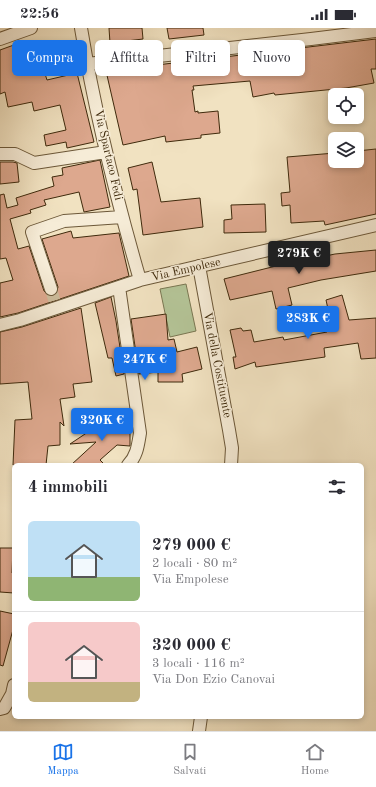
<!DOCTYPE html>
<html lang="it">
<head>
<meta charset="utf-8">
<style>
	body { margin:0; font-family:"Old Standard TT",serif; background:#f2f2f3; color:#2b2b33; height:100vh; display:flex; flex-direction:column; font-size:15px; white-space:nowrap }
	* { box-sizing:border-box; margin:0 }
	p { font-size:13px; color:#7c7c81 }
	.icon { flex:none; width:22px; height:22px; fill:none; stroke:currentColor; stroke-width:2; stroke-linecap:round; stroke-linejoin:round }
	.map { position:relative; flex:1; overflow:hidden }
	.panel { position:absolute; left:12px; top:435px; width:352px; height:256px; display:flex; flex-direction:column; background:#fff; border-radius:6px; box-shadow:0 2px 6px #0003 }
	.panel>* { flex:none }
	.hud { position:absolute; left:12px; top:12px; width:352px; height:36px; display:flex; gap:8px }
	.fabs { position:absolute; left:328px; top:60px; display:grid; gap:8px }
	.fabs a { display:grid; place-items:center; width:36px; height:36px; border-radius:6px; background:#fff; box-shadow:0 2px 6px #0003; font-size:20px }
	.price { position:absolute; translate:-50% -34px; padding:0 9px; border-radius:4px; background:#1a73e8; color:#fff; font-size:13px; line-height:26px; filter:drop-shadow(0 1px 2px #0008) }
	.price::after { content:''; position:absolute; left:50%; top:24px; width:12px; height:9px; margin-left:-6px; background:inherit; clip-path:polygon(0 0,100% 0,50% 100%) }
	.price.on { background:#222; color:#fff }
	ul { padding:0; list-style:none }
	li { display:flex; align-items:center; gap:12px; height:100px; padding:0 16px }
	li+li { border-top:1px solid #e1e1e2 }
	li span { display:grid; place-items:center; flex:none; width:112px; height:80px; border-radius:6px; color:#555 }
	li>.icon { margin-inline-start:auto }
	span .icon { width:48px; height:48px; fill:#fffc; stroke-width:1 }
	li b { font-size:17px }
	h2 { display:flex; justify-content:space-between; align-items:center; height:48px; padding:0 16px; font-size:17px }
	.chip { padding:0 14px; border-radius:6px; background:#fff; box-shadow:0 2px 6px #0003; font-size:14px; line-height:36px }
	.chip.on { background:#1a73e8; color:#fff }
	.status { display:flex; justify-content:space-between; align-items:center; height:28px; padding:0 20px; background:#fff; direction:ltr }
	.status svg { height:11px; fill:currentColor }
	.tabs { display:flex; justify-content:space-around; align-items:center; height:56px; border-top:1px solid #e1e1e2; background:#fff; font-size:11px; color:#7c7c81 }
	.tabs a { display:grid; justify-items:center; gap:2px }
	.tabs .on { color:#1a73e8 }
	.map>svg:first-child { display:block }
	.green { fill:#b4c497; stroke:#7a7752 }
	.building { fill:#dda88e; stroke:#3f2a0c }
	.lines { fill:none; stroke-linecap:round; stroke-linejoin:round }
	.street-tunnel { stroke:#cdbd9d; stroke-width:12; stroke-dasharray:12 6; stroke-linecap:butt }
	.street-casing { stroke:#6c5839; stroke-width:14 }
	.street { stroke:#f6ecd7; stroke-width:12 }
	.labels { text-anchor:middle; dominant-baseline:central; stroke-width:3; stroke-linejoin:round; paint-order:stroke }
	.street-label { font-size:12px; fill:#3f2a0c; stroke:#f6ecd7 }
</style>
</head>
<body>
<div class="status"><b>22:56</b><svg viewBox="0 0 49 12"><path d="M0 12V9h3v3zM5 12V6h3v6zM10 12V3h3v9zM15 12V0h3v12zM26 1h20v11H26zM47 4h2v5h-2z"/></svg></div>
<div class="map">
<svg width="376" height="703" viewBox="0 0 376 703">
	<rect width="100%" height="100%" fill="#f1e2c1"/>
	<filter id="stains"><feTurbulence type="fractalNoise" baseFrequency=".005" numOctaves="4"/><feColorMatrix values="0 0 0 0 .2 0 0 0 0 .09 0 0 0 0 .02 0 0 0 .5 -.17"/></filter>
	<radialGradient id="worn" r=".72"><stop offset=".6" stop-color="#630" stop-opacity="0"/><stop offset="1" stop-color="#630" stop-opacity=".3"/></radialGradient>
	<path class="green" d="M 186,256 L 196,303 L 170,309 L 160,261 Z"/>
	<path class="building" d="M 109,0 L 142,0 L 143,11 L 110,15 Z
		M 167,0 L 203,0 L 204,7 L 169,11 Z
		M 376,11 L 376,41 L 371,41 L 374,55 L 346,60 L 275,67 L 274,65 L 253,69 L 250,53 L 193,58 L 194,62 L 192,62 L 195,84 L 198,83 L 198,85 L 218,83 L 220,105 L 201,107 L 201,110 L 166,114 L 165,108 L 123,117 L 106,43 Z
		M 25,13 L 36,18 L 47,52 L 77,45 L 94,114 L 67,120 L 66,114 L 46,118 L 44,107 L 66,102 L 60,77 L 34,83 L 32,74 L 8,79 L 5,64 L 0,66 L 0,22 Z
		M 376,121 L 376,186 L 325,197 L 324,193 L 291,195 L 290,177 L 282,178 L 281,165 L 290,164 L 287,129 L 335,125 L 335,133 L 357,133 L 357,123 Z
		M 100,132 L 110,179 L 84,184 L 79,164 L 44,172 L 46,177 L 30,182 L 31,185 L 10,191 L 18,221 L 29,218 L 44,263 L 49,268 L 53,268 L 56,266 L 58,259 L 42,211 L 71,203 L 73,210 L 119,205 L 129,248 L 18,285 L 0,289 L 0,255 L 13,252 L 6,230 L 0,231 L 0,167 L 4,166 L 7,180 L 18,177 L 16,170 L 54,158 L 52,149 L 63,147 L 62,140 Z
		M 0,134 L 13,134 L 17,135 L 19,154 L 0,156 Z
		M 152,134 L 161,174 L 200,170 L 203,199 L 143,207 L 137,161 L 133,162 L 128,140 Z
		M 265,176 L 266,204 L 224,205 L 224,192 L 232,191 L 231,177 Z
		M 376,222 L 376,243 L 321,252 L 288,260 L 292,277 L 276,281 L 272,263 L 230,272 L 224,251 L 316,228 L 316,230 L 335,226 Z
		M 342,267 L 349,292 L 376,290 L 376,330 L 361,331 L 358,315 L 324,320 L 325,329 L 256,339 L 255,334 L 235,341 L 233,329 L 236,329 L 230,302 L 241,300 L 243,303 L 251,302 L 254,314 L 283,309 L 284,312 L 327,304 L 324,280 L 328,281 L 326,272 Z
		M 111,269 L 116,293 L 124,346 L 116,348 L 112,330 L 108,330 L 95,275 Z
		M 81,280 L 92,354 L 73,356 L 75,369 L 60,371 L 64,398 L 60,394 L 60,417 L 48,418 L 46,437 L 13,437 L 15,392 L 32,391 L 28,354 L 0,356 L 0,304 L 22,299 Z
		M 166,286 L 168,312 L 174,311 L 177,324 L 197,319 L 202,341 L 182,346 L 183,354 L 158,354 L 158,344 L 139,346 L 131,291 Z
		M 92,395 L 130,398 L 130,418 L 117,417 L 100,432 L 105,437 L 71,437 L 96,414 L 70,416 L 91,402 Z
		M 0,520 L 13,520 L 12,545 L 14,545 L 14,565 L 0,564 Z
		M 0,583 L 14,586 L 14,598 L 3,638 L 0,637 Z"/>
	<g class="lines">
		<path class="street-tunnel" d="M 51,261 L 55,275"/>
		<defs>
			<path id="street" d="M 81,0 C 95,85 116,169 140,252
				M 0,11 L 31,0
				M 87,36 L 311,11 L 376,3
				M 0,126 L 15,126 L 34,135 L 106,124
				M 199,238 L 229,402 L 232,420 L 231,437
				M 119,259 L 140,405 C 138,417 137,428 128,437
				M 51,261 L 32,204 L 64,193 L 122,189
				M 0,297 L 20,292 L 140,252 L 376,197
				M 0,681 L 4,680 L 12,666 L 14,657
				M 199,703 L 201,689"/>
		</defs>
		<use href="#street" class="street-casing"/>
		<use href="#street" class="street"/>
	</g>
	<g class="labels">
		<g class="street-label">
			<text transform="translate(108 127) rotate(77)">Via Spartaco Fedi</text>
			<text transform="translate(186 242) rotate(-13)">Via Empolese</text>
			<text transform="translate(217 337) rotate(79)">Via della Costituente</text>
		</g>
	</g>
	<rect width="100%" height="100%" filter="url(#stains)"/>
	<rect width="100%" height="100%" fill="url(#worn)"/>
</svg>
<div class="fabs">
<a><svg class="icon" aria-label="locate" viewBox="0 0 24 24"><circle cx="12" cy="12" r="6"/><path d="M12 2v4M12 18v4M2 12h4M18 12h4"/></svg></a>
<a><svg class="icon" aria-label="layers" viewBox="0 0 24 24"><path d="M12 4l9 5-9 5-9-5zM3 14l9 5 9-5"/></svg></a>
</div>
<b class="price on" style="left:299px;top:247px">279K €</b>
<b class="price" style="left:308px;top:312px">283K €</b>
<b class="price" style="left:145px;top:353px">247K €</b>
<b class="price" style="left:102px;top:414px">320K €</b>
<div class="hud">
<a class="chip on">Compra</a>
<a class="chip">Affitta</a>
<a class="chip">Filtri</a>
<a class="chip">Nuovo</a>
</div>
<section class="panel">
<h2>4 immobili<svg class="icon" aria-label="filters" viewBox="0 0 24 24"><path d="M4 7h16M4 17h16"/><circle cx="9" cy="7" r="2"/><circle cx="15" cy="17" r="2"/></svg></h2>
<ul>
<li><span style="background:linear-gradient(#bfe0f5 70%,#8fb573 0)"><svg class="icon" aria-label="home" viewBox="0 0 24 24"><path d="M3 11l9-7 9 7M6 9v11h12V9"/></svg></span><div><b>279 000 €</b><p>2 locali · 80 m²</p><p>Via Empolese</p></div></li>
<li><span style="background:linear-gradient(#f6c9c9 75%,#c2b280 0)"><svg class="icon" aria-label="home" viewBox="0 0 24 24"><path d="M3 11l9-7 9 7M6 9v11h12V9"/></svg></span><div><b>320 000 €</b><p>3 locali · 116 m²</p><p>Via Don Ezio Canovai</p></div></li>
</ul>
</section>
</div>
<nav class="tabs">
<a class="on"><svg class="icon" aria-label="map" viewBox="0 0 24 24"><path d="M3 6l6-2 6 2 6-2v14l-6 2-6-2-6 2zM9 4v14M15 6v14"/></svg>Mappa</a>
<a><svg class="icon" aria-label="saved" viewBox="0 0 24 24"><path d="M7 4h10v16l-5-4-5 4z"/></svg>Salvati</a>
<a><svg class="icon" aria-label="home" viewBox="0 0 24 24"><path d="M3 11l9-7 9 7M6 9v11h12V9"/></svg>Home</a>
</nav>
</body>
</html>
